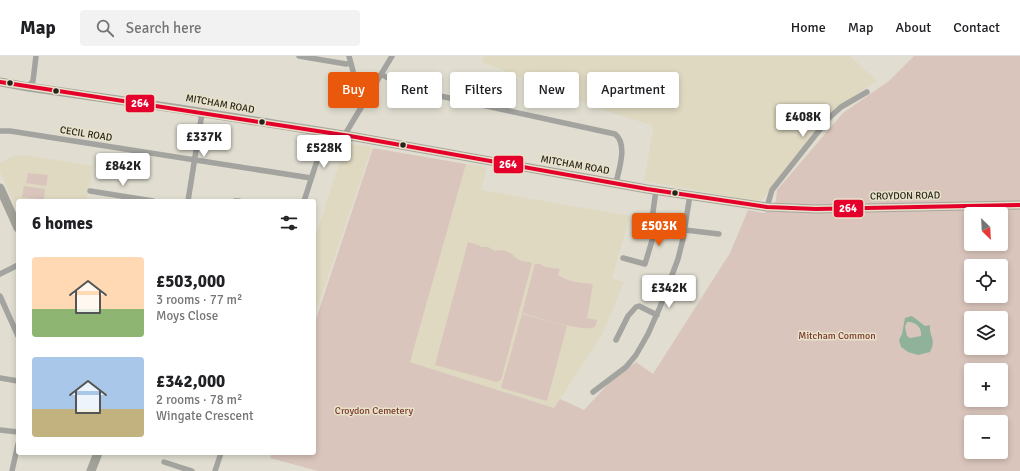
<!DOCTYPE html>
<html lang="en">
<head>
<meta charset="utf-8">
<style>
	body { margin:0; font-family:Signika,sans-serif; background:#f2f2f2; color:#202124; height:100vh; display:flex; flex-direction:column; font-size:15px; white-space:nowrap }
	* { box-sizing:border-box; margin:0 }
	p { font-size:13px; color:#757577 }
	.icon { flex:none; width:22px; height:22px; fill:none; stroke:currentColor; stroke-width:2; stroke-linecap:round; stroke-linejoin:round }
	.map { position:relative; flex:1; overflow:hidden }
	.panel { position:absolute; left:16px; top:143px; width:300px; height:256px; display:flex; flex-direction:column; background:#fff; border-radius:4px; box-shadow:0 2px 6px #0003 }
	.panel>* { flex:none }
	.guide { position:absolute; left:328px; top:16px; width:380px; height:36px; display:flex; gap:8px }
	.needle { width:26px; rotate:156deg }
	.tools { position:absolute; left:964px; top:151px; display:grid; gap:8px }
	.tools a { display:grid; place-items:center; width:44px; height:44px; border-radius:4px; background:#fff; box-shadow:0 2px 6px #0003; font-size:20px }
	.price { position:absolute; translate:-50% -34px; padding:0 9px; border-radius:4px; background:#fff; color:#222; font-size:13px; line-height:26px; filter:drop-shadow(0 1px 2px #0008) }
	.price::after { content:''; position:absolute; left:50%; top:24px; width:12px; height:9px; margin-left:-6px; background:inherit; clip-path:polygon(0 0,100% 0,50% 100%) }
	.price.selected { background:#ea580c; color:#fff }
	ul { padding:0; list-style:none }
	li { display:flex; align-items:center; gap:12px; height:100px; padding:0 16px }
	li span { display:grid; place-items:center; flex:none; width:112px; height:80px; border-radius:4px; color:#555 }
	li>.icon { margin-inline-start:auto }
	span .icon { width:48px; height:48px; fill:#fffc; stroke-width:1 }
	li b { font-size:17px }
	h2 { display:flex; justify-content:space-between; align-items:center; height:48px; padding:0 16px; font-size:17px }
	.chip { padding:0 14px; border-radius:4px; background:#fff; box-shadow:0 2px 6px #0003; font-size:14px; line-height:36px }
	.chip.selected { background:#ea580c; color:#fff }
	header { display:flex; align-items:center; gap:24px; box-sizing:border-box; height:56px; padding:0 20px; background:#fff; border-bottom:1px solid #e0e0e0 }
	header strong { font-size:19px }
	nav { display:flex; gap:22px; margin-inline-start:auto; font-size:14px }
	.search { width:280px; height:36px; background:#f2f2f2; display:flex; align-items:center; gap:10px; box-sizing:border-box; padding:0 14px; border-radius:4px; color:#757577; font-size:15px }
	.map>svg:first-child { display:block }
	.built { fill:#dfd9c2 }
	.green { fill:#d9c5bc; fill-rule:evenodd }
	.water { fill:#90b29b; fill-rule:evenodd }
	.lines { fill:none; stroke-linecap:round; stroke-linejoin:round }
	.minor { stroke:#a3a39f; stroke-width:5.5 }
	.primary { stroke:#a5a59e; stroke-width:9 }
	.trunk { stroke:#a2a29b; stroke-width:9 }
	.bus-1-casing { stroke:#e8e2ca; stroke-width:7 }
	.bus-1 { stroke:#e4002b; stroke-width:4 }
	.bus-dot { fill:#26241b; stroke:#e8e2ca; stroke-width:1.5 }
	.labels { text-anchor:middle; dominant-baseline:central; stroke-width:3; stroke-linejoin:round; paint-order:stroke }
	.street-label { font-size:10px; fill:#26241b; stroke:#e8e2ca }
	.park-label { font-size:10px; fill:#7c382f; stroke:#e8e2ca }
	.line-badge { stroke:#e8e2ca; stroke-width:1.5 }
	.badge-label { font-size:11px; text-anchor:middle; font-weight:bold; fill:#fff }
</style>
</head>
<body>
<header>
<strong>Map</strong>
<div class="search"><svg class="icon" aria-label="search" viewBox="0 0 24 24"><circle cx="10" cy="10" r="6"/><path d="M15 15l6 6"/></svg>Search here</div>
<nav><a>Home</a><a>Map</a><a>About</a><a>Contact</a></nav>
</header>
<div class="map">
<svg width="1020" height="415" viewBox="0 0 1020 415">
	<rect width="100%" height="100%" fill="#e1ded1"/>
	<path class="built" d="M 483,0 L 850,0 L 877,25 L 835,52 L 763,143 L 757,145 L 644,125 L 653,74 L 651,69 L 603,54 L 482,6 Z
		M 346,87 L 372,91 L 314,261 L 314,185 Z
		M 25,99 L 93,110 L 87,145 L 18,145 L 18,155 L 0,116 L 0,107 L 13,100 Z
		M 466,108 L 487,111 L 481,134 L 630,160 L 612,222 L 624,226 L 603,277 L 554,352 L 410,306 Z"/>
	<path class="green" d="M 914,0 L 1020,0 L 1020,415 L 318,415 L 270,402 L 272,397 L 314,397 L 314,269 L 373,92 L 466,108 L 410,306 L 554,352 L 560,343 L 584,354 L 608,328 L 636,306 L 653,318 L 730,197 L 748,154 L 764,157 L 776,145 L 777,134 L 843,57 L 889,25 ZM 971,158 L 1001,158 L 1001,188 L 971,188 ZM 971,210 L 1001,210 L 1001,240 L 971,240 ZM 971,262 L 1001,262 L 1001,292 L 971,292 ZM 971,314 L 1001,314 L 1001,344 L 971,344 ZM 971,366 L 1001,366 L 1001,396 L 971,396 Z
		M 28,117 L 48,119 L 46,130 L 26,127 Z
		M 24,130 L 45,133 L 44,144 L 22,141 Z
		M 468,186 L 478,189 L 482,191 L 488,191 L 495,195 C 511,191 513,203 522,205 C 526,206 528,205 532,207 L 501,324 L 497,326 L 435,309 Z
		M 535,208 L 540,208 L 545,211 L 560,213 L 558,219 C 568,226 581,227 593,228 L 587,262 L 597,264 L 595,271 C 585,277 536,261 522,257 Z
		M 522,258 L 567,270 L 547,345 L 501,332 Z"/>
	<path class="water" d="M 912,260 L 925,270 L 930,269 C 929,282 937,283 930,296 L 918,299 L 908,296 L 901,291 L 899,284 L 902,278 L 905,262 ZM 907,266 C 916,265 922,272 921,280 L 910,282 L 907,280 L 905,271 Z"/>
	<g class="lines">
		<path class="minor" d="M 299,0 L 346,8 L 351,7
			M 349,0 L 362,49
			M 381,18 L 403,31 L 408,33 L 615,78 C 628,88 619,113 616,127
			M 28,31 L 33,25 L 36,0
			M 0,75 L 10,75 L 311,122
			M 344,80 L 392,0
			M 90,135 L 153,145
			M 188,145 L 202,57
			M 235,145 L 239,145
			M 304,145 L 326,77
			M 767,151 L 772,134 L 829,62 L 841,51 L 867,36
			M 685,174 L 719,178
			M 623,202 L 645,208 L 654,178 L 652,163 L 656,134
			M 0,218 L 18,209
			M 0,240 L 18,280
			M 616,284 L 628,260 L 636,251 L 639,250 L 657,259
			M 0,322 L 18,325
			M 593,336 L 626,311 L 636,299 L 648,278 L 660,251 L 678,203 L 683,183 L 690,139
			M 0,374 L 18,376
			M 164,406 L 192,415
			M 12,415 L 18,388
			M 215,415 L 221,397"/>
		<path class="primary" d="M 0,26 L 28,31 L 180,53 L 350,80 L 647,133 L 767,151 L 816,153 L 1020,149"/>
		<path class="trunk" d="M 0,132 L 18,172
			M 91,415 L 98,397"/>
		<defs>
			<path id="bus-1" d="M 0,26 L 350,80 L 647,133 L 767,151 L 816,153 L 1020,149"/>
		</defs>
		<use href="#bus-1" class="bus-1-casing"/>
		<use href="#bus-1" class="bus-1"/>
	</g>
	<g class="bus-dot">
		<circle cx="10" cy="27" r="3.5"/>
		<circle cx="56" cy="35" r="3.5"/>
		<circle cx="262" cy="66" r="3.5"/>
		<circle cx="403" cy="89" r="3.5"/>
		<circle cx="675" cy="137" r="3.5"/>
	</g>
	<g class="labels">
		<g class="street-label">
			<text transform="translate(220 48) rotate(10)">MITCHAM ROAD</text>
			<text transform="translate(86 78) rotate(9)">CECIL ROAD</text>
			<text transform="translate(575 109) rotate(10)">MITCHAM ROAD</text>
			<text transform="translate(905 140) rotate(-1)">CROYDON ROAD</text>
		</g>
		<g class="park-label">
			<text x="837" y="280">Mitcham Common</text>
			<text x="374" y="355">Croydon Cemetery</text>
		</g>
	</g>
	<g class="line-badge">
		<rect x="125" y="38" width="30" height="19" rx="4" fill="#e4002b"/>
		<rect x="493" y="99" width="31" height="19" rx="4" fill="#e4002b"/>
		<rect x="833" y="143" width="31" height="19" rx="4" fill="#e4002b"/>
	</g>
	<g class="badge-label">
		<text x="140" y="51">264</text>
		<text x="508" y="112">264</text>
		<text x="848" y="156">264</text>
	</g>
</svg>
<div class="tools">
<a><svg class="needle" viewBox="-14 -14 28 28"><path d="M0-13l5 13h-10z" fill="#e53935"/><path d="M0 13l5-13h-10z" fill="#757577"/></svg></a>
<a><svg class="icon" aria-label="locate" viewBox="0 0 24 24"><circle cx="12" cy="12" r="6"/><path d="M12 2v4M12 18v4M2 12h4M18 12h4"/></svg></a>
<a><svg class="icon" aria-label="layers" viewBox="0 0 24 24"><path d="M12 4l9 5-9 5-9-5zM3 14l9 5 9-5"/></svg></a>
<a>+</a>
<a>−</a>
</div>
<b class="price" style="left:803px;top:82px">£408K</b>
<b class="price" style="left:204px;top:102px">£337K</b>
<b class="price" style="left:324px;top:113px">£528K</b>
<b class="price" style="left:123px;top:131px">£842K</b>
<b class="price selected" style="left:659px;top:191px">£503K</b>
<b class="price" style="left:669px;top:253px">£342K</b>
<div class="guide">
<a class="chip selected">Buy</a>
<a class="chip">Rent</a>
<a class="chip">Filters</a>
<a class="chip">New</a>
<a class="chip">Apartment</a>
</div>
<section class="panel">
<h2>6 homes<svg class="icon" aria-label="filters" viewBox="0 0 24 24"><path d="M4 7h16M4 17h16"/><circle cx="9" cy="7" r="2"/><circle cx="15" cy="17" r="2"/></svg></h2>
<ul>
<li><span style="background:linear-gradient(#ffd9b3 65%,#8fb573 0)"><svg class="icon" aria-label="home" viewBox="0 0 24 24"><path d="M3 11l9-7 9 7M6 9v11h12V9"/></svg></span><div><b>£503,000</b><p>3 rooms · 77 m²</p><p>Moys Close</p></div></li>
<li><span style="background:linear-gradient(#a9c7e8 65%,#c2b280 0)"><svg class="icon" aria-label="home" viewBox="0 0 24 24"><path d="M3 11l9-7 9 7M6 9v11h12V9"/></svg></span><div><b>£342,000</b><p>2 rooms · 78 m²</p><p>Wingate Crescent</p></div></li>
</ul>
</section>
</div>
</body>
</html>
